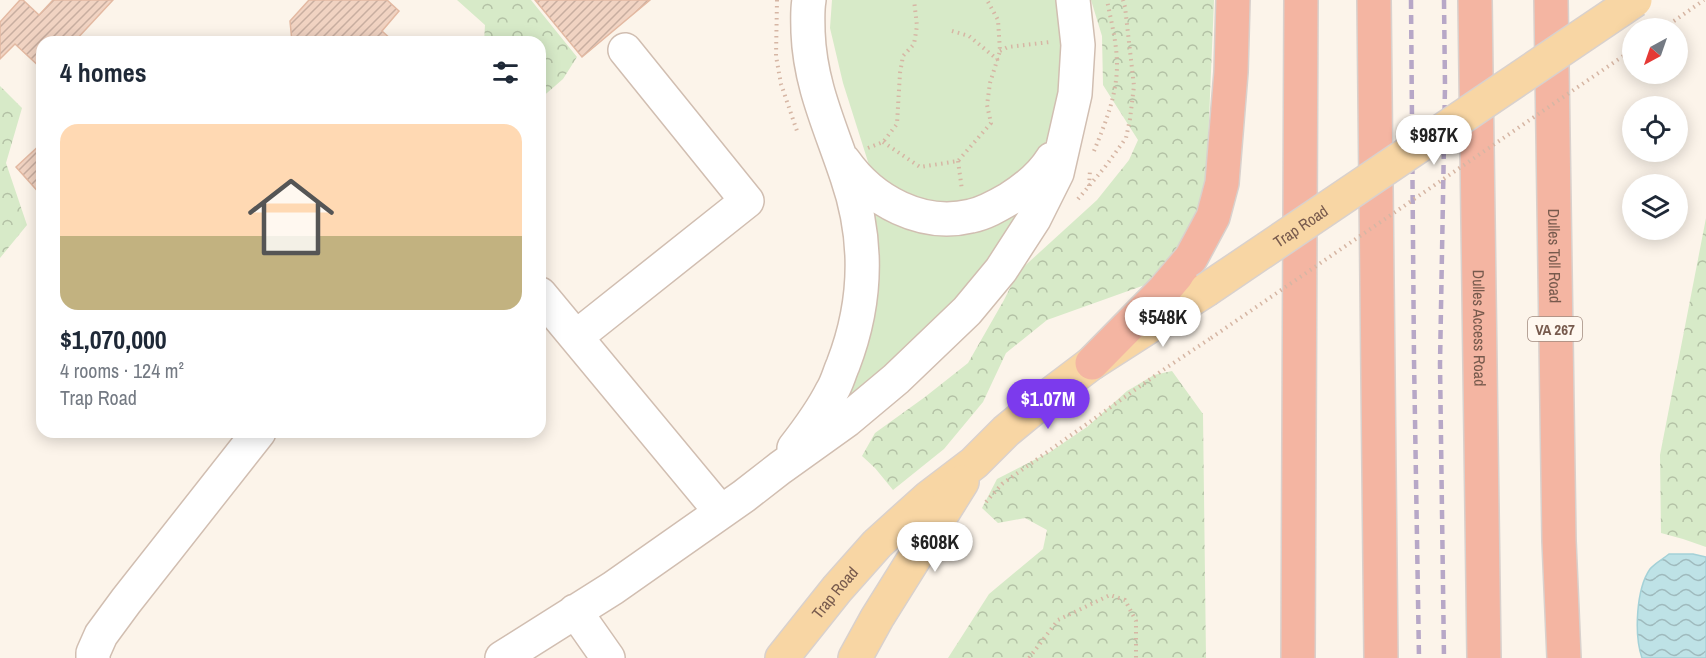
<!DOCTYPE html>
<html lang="en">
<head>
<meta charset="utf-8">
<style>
	body { margin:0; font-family:"Archivo Narrow",sans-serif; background:#f6f6f7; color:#1f2937; height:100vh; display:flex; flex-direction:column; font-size:22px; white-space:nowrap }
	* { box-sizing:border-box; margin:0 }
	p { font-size:20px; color:#747a83 }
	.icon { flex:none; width:33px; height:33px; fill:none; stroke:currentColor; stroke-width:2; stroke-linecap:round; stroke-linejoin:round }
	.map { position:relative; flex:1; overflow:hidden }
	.side { position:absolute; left:36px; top:36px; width:510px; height:402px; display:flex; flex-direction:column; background:#fff; border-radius:18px; box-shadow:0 3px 15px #0003 }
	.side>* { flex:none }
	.needle { width:39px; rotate:220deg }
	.fabs { position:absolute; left:1622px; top:18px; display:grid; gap:12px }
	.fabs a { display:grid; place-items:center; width:66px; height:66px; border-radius:50%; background:#fff; box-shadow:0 3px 15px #0003; font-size:30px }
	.price { position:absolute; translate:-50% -51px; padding:0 14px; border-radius:21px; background:#fff; color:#222; font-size:20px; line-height:39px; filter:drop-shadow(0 2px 3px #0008) }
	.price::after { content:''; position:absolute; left:50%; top:36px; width:18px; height:14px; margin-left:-9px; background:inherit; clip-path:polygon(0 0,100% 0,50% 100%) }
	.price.selected { background:#7c3aed; color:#fff }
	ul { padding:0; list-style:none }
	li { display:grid; align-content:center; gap:12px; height:318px; padding:0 24px }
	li+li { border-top:2px solid #e0e1e3 }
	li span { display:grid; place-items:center; height:186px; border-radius:18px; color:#555 }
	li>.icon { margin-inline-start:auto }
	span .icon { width:108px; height:108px; fill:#fffc; stroke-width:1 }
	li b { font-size:26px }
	h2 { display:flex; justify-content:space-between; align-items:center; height:72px; padding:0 24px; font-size:26px }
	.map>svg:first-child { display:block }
	.grass { fill:#d7eac8 }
	.forest { fill:url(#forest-crowns) }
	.water { fill:url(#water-waves); stroke:#a4d1d7; stroke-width:1.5 }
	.building { fill:url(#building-hatch); stroke:#e3b9a2; stroke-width:1.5 }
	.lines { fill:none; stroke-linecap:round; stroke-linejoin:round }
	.minor-casing { stroke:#d1beb1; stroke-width:36 }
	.major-casing { stroke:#d9d1cd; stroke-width:36 }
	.highway-casing { stroke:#d9d1cd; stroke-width:36 }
	.path { stroke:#d6b6a4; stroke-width:4; stroke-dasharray:1.5 4.5; stroke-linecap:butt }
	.minor { stroke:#fff; stroke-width:33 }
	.major { stroke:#f8d6a4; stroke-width:33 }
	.highway { stroke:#f4b5a2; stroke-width:33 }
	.rail { stroke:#b7a7c7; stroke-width:4.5; stroke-dasharray:9 6; stroke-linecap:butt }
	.major-bridge-casing { stroke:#d9d1cd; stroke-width:36; stroke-linecap:butt }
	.path-bridge { stroke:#d6b6a4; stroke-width:4; stroke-dasharray:1.5 4.5; stroke-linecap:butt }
	.major-bridge { stroke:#f8d6a4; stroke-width:33 }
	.labels { text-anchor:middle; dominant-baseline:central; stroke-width:4.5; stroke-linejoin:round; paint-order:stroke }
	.shield { fill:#fff8f0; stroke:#a0897e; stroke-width:1.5 }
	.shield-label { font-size:15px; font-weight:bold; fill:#775a4d }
	.street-label { font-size:16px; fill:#775a4d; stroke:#fff8f0 }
</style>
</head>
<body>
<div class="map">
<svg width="1706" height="658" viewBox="0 0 1706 658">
	<defs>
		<pattern id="forest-crowns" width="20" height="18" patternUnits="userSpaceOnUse" patternTransform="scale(1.5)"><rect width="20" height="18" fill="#d7eac8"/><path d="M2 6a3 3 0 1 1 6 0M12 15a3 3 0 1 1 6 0" fill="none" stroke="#b3c1a5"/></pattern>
		<pattern id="water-waves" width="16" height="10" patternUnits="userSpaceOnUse" patternTransform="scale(1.5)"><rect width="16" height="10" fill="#bee2e6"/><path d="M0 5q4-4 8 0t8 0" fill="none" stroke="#9fbabd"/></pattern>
		<pattern id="building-hatch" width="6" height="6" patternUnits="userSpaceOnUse" patternTransform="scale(1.5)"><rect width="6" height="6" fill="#f1d3c2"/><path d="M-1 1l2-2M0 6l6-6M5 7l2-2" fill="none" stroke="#c8aea0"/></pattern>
	</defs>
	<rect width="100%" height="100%" fill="#fcf4ea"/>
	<path class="grass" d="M 832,0 L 1058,0 L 1064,76 L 1054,125 L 1041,151 L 1009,185 L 953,207 L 915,199 L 880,178 L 869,165 L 843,83 L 830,28 Z
		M 1033,200 L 1010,238 L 946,315 L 844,403 C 868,349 883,308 879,248 C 878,233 873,218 870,203 L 894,218 Z"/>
	<path class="forest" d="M 457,0 L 531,0 L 577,57 L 563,79 L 540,99 L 540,42 L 484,42 L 485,25 Z
		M 1091,0 L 1214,0 L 1206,191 L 1193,228 L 1156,281 L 1047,320 L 1006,353 L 983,402 L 944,449 L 893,490 L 875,468 L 862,456 L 875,433 L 925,397 L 968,363 L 1004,300 L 1018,272 L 1097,200 L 1129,160 L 1138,140 L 1103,85 L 1102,36 Z
		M 0,86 L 22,108 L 6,163 L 27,225 L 0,258 Z
		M 1706,218 L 1706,547 L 1683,539 L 1661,533 L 1660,455 Z
		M 1172,371 L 1203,414 L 1206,658 L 948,658 L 989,594 L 1043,549 L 1047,530 L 1025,518 L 998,523 L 982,508 L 997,479 L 1050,452 L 1087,427 L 1127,391 L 1154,375 Z"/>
	<path class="water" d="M 1669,554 L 1693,554 L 1706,557 L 1706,658 L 1642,658 C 1634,635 1636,589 1650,569 C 1655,563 1663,559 1669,554 Z"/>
	<path class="building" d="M 20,0 L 23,0 L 39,15 L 53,0 L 113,0 L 74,42 L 42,42 L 42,69 L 15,44 L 0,59 L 0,22 Z
		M 309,0 L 387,0 L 399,11 L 382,31 L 394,42 L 292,42 L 290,21 Z
		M 535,0 L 650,0 L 582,57 Z
		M 42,143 L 42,196 L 16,167 Z"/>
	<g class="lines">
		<defs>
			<path id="minor" d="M 844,161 C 872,201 922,228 971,216 C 985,213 997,206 1009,199 C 1025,189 1042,175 1052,159
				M 540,294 L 721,512
				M 576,337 L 747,201 L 625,50
				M 794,448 C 808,430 822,411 832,391 C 837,383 839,374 843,365 C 867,303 869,241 847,177 C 831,128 810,86 808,32 C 808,21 807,11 809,0
				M 575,611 L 608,658
				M 93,658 L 93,653 L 101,635 L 126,601 L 259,432
				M 502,658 L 613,588 L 744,496 L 780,468 L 847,420 L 896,379 L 967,311 L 1001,270 L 1034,219 L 1057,173 L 1075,94 L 1078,45 L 1073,0"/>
			<g id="major">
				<path id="s1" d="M 782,658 L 837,589 L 877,544 L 928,498 L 974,463 L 1006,431 L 1051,394 L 1092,363 L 1206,290"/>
				<path d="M 855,658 L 877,618 L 962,482"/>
			</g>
			<g id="highway">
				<path d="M 1374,0 L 1381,658"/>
				<path id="s2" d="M 1475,0 L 1484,658"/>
				<path id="s3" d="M 1551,0 L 1559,541 L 1564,658"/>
				<path d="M 1092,363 L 1164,290 L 1191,258 L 1213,217 L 1222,183 L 1231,72 L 1233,0"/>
				<path d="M 1298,658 L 1301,0"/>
			</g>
		</defs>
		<use href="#minor" class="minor-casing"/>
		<use href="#major" class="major-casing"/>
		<use href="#highway" class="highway-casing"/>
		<path class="path" d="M 777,0 L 776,56 L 781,84 L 798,134
			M 1664,28 L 1704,0
			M 952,31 L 969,36 L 998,60
			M 1000,51 L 1008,47 L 1050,42
			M 883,142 L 920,167 L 958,161 L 991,123 L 987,105 L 990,83 L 1000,51 L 998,20 L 987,0
			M 868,148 L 883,142 L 897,124 L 900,73 L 903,56 L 914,44 L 917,26 L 914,0
			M 1094,151 C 1105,124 1117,95 1117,65 C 1117,43 1111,21 1107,0
			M 958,161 L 962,190
			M 1089,186 L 1090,170
			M 1078,199 L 1105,167 L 1126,138 L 1130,119 L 1134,86 L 1125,7 L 1123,0
			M 986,502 L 1002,484 L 1163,370 L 1211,338
			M 1029,658 L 1058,620 L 1110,595 L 1125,600 L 1136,621 L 1136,658"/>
		<use href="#minor" class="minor"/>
		<use href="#major" class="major"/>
		<use href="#highway" class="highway"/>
		<path class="rail" d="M 1411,0 L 1414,359 L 1419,658
			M 1444,0 L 1445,86 L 1440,364 L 1444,658"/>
		<defs>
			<g id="major-bridge">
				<path id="s4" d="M 1206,290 L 1635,0"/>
			</g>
		</defs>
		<use href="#major-bridge" class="major-bridge-casing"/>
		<path class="path-bridge" d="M 1211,338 L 1632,50"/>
		<use href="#major-bridge" class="major-bridge"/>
	</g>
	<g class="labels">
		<rect class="shield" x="1528" y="317" width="54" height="24" rx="4.5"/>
		<g class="shield-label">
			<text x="1555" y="329">VA 267</text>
		</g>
		<g class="street-label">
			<text stroke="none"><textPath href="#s4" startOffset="114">Trap Road</textPath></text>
			<text stroke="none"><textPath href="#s3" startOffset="256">Dulles Toll Road</textPath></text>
			<text stroke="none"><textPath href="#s2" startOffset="328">Dulles Access Road</textPath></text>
			<text stroke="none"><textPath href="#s1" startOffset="84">Trap Road</textPath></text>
		</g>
	</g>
</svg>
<div class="fabs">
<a><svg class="needle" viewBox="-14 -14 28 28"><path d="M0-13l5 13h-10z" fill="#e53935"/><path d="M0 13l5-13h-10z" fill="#747a83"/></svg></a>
<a><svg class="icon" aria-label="locate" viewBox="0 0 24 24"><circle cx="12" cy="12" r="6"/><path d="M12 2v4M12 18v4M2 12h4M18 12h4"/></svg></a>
<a><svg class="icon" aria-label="layers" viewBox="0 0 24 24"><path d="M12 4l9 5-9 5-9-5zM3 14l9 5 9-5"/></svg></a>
</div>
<b class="price" style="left:1434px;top:166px">$987K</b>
<b class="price" style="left:1163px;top:348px">$548K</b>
<b class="price selected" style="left:1048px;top:430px">$1.07M</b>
<b class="price" style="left:935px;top:573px">$608K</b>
<section class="side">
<h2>4 homes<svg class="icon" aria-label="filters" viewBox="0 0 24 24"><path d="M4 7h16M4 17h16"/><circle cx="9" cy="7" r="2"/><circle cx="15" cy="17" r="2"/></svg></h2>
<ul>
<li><span style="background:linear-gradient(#ffd9b3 60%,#c2b280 0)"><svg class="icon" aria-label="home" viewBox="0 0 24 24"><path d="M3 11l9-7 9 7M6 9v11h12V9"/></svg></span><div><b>$1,070,000</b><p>4 rooms · 124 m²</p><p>Trap Road</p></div></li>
</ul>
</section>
</div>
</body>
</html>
